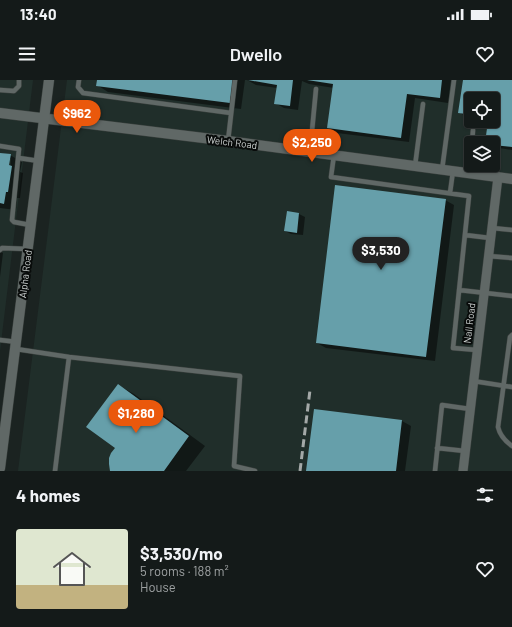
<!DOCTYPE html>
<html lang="en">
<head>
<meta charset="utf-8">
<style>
	body { margin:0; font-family:Barlow,sans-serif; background:#1d2322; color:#f1f3f6; height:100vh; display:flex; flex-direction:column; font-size:15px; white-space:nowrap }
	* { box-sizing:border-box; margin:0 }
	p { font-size:13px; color:#9da1a2 }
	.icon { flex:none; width:22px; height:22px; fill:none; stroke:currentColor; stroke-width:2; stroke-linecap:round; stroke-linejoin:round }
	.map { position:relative; height:391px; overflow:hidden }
	.panel { display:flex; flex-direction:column; background:#141a19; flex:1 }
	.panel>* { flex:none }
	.buttons { position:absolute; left:464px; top:12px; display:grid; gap:8px }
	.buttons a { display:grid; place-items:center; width:36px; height:36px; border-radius:4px; background:#141a19; box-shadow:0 1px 3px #0004,0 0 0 1px #333838; font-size:20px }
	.price { position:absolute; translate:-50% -34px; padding:0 9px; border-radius:14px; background:#ea580c; color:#fff; font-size:13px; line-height:26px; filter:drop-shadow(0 1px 2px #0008) }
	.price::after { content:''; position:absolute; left:50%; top:24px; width:12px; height:9px; margin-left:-6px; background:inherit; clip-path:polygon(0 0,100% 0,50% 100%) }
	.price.selected { background:#222; color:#fff }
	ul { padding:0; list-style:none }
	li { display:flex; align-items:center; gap:12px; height:100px; padding:0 16px }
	li span { display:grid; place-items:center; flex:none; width:112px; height:80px; border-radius:4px; color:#555 }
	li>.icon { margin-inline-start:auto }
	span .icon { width:48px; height:48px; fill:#fffc; stroke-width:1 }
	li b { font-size:17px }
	h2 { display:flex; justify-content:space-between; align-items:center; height:48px; padding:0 16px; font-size:17px }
	.status { display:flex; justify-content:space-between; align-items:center; height:28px; padding:0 20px; background:#141a19; direction:ltr }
	.status svg { height:11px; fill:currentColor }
	header { display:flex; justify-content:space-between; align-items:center; height:52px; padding:0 16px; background:#141a19; font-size:18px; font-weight:600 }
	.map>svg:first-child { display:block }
	.built { fill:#202e2a; fill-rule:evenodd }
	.shadow { fill:#0007; fill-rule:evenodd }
	.building { fill:#669faa }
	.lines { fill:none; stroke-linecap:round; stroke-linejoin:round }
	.lane-casing { stroke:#3a403e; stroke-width:5.5 }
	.street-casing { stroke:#3a403e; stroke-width:10 }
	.secondary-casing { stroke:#3a403e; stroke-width:11 }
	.lane { stroke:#606866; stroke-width:4.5 }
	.street { stroke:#606866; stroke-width:9 }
	.secondary { stroke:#606866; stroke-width:10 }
	.rail { stroke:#a4a9a8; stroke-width:3; stroke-dasharray:8 4; stroke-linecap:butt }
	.labels { text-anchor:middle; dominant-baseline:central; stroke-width:4; stroke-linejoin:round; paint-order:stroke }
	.street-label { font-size:10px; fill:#cfd4d3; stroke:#080b0a }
</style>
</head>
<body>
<div class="status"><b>13:40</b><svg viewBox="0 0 49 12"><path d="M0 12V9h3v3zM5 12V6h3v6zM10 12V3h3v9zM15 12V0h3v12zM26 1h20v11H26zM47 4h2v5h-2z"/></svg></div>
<header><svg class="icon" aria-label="menu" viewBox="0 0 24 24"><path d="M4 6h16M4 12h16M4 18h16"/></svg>Dwello<svg class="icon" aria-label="heart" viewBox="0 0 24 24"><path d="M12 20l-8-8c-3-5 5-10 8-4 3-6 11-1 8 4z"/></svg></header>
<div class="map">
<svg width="512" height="391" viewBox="0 0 512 391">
	<rect width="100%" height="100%" fill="#1b2321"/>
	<path class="built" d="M 0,0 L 33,0 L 0,271 Z
		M 67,0 L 512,0 L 512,391 L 18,391 ZM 471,19 L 493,19 L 493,41 L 471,41 ZM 471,63 L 493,63 L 493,85 L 471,85 Z"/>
	<path class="shadow" d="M 98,0 L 245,0 L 241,29 L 108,12 L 97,5 Z
		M 247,0 L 451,0 L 448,23 L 415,18 L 409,62 L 337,53 L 329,48 L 334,8 L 309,4 L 302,1 L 298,30 L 284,28 L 275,23 L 277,8 L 256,5 Z
		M 464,0 L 512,0 L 512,70 L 493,67 L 488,44 L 473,41 L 493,41 L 493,19 L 471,19 L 471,40 L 459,32 Z
		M 0,74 L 10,75 L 22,82 L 20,92 L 23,93 L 20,118 L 17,118 L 16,130 L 0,128 ZM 9,79 L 11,79 L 10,90 L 8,90 Z
		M 445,120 L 454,125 L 435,281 L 326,268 L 317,263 Z
		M 287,132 L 299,134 L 305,137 L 303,155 L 291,154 L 285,151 Z
		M 0,171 L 3,173 L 0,197 Z
		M 118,305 L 134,314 L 205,366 L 186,391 L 112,391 L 117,368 Z
		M 315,331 L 402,341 L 411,346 L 405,391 L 307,391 Z"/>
	<path class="building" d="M 97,0 L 233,0 L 230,23 L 96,6 Z
		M 248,0 L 293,0 L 290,26 L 274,24 L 277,5 Z
		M 307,0 L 442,0 L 440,18 L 407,14 L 401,58 L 327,48 L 333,4 Z
		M 463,0 L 512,0 L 512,67 L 493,65 L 493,63 L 485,63 L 488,41 L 493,41 L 493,19 L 471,19 L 471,39 L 466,38 L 466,34 L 458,33 Z
		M 0,73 L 11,74 L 9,85 L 12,86 L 8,112 L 6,112 L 4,124 L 0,123 Z
		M 335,105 L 446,119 L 426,277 L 316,263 Z
		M 287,131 L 299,133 L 297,153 L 284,151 Z
		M 118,304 L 189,356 L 164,391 L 110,391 L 109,384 L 109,378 L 111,373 L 115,368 L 86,347 Z
		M 314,329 L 402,340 L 396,391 L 306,391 Z"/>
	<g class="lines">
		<defs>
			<path id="lane" d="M 79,0 L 78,7 L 83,13 L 231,33
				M 0,10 L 14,11 L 19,6 L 19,0
				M 228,61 L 235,0
				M 472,63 L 473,50
				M 0,66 L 19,69 L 12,140 L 14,142 L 30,145
				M 310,72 L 316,9
				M 334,75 L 331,97 L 469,116 L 453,268 L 477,270
				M 19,78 L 39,81
				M 415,86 L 423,24
				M 442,90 L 454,0
				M 467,93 L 471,67
				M 450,113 L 453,91
				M 492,148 L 512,150
				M 465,155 L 490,158
				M 0,170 L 2,168 L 28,169
				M 488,176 L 512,178
				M 459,210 L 512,216
				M 512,255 L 510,257 L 498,347 C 500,356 505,361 512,366
				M 0,260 L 17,262
				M 16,269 L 69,277
				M 473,301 L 512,307
				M 437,368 L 465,371
				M 55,391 L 69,277 L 240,296 L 234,386 L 255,391
				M 435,391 L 442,325 L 470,329"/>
			<path id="street" d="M 463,391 L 498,97"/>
			<path id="secondary" d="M 0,33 L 228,61 L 512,99
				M 0,388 L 49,0"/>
		</defs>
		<use href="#lane" class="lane-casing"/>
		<use href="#street" class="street-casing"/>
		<use href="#secondary" class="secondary-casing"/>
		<use href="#lane" class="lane"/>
		<use href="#street" class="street"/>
		<use href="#secondary" class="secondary"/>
		<path class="rail" d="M 300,391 L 310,310"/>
	</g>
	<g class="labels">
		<g class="street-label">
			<text transform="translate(232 62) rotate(7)">Welch Road</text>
			<text transform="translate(25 194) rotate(-83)">Alpha Road</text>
			<text transform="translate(469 243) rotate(-83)">Nall Road</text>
		</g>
	</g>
</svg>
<div class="buttons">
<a><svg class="icon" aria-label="locate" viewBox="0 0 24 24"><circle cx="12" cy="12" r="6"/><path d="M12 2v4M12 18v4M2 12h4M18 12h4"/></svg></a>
<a><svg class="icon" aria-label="layers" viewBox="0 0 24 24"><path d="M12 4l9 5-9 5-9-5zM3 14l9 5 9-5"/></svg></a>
</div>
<b class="price" style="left:77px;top:54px">$962</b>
<b class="price" style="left:312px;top:83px">$2,250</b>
<b class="price selected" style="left:381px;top:191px">$3,530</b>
<b class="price" style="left:136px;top:354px">$1,280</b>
</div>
<section class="panel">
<h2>4 homes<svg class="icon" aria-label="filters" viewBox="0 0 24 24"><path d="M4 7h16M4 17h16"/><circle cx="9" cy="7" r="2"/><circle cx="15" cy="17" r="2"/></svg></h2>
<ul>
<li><span style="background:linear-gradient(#dfe7d0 70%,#c2b280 0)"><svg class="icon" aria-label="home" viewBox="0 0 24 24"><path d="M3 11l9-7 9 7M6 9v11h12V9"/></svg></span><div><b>$3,530/mo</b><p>5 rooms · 188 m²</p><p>House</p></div><svg class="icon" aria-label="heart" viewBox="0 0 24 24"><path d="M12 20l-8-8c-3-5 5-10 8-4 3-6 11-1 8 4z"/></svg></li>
</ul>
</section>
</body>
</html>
